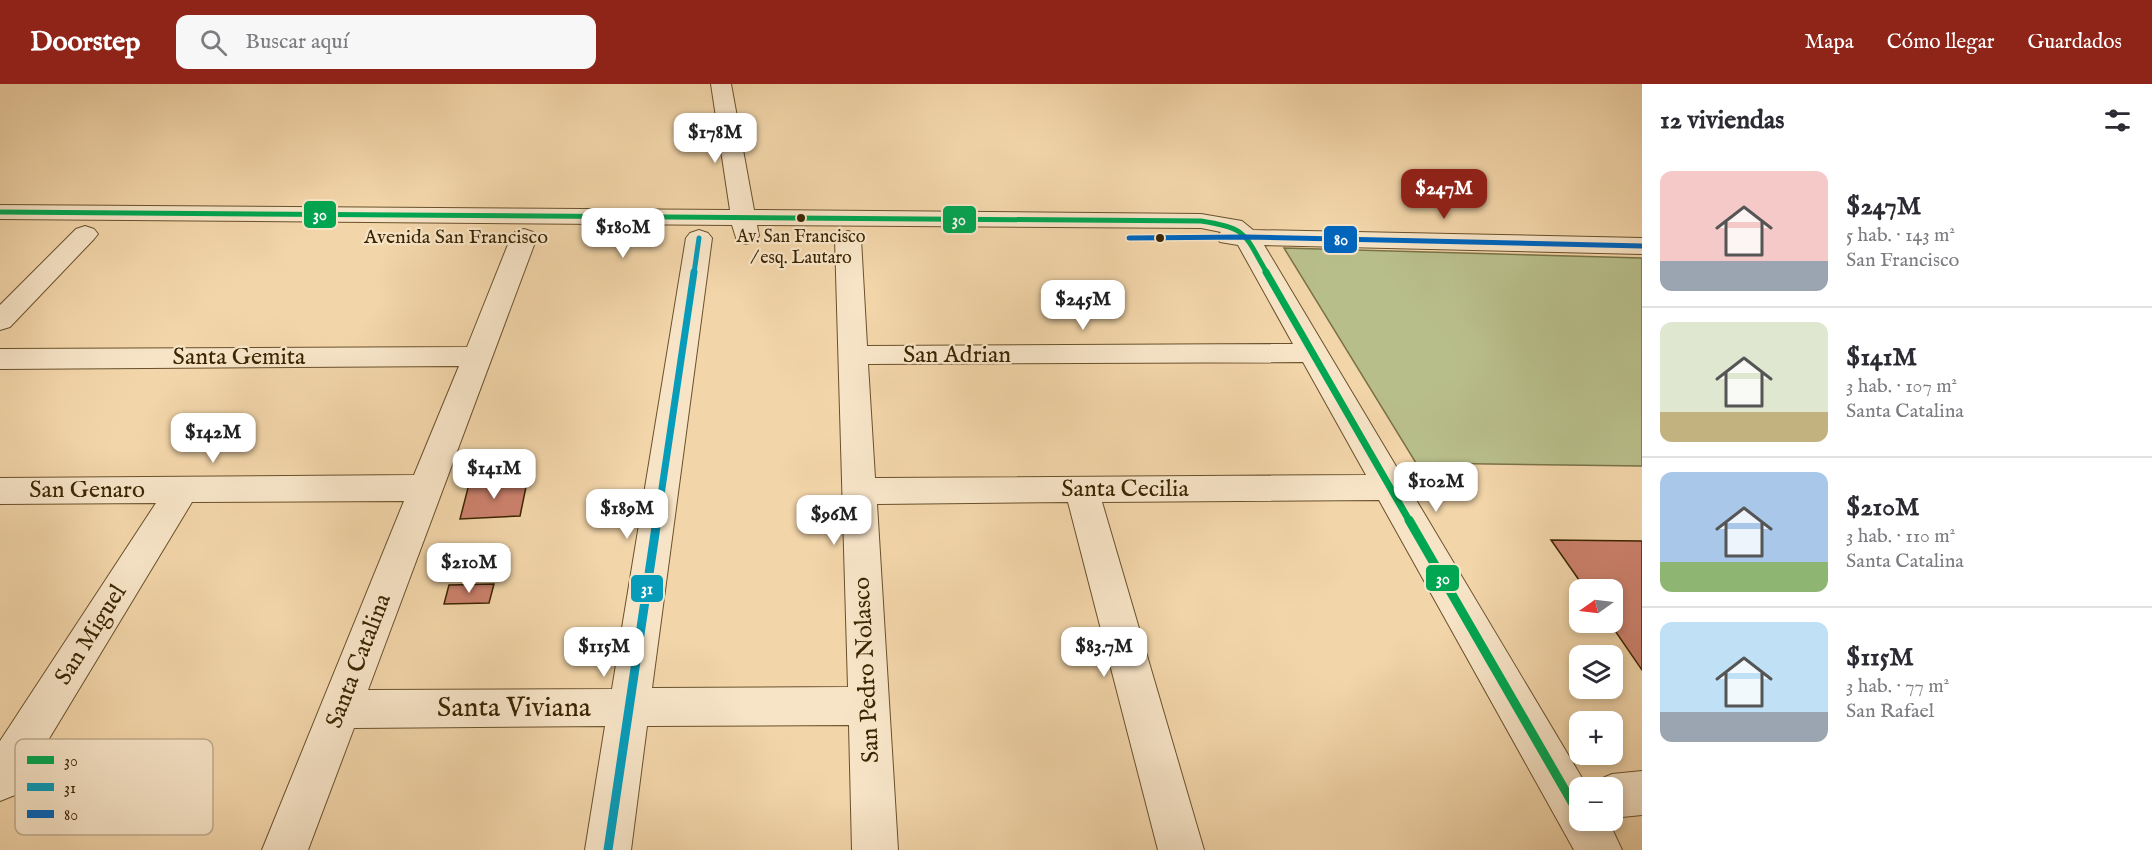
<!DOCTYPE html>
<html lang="es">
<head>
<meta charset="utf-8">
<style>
	body { margin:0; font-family:"IM FELL English",serif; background:#f7f7f7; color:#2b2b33; height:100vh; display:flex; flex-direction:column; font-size:22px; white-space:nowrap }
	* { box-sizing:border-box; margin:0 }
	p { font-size:20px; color:#7c7c81 }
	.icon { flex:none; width:33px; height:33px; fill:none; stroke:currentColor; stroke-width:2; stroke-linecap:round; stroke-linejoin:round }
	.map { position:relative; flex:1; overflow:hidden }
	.side { display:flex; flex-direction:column; background:#fff; width:510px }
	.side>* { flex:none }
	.needle { width:39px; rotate:256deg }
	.fabs { position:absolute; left:1569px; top:495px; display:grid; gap:12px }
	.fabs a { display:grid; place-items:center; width:54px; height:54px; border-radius:12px; background:#fff; box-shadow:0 3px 9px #0003; font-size:30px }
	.price { position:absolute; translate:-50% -51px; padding:0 14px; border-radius:12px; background:#fff; color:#222; font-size:20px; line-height:39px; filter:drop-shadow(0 2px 3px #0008) }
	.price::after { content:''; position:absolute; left:50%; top:36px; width:18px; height:14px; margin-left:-9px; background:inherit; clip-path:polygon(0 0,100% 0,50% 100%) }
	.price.active { background:#8f2418; color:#fff }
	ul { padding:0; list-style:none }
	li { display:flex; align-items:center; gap:18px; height:150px; padding:0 18px }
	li+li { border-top:2px solid #e1e1e2 }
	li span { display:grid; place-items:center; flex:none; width:168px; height:120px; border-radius:12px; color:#555 }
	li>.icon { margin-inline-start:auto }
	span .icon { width:72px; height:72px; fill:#fffc; stroke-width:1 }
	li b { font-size:26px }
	h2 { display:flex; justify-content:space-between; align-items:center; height:72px; padding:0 18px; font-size:26px }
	header { display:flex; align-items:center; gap:36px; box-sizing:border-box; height:84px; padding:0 30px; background:#8f2418; color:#fff }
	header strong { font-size:28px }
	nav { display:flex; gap:33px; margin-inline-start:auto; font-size:21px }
	.search { width:420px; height:54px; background:#f7f7f7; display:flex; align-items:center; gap:15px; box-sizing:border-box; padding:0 21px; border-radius:12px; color:#7c7c81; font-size:22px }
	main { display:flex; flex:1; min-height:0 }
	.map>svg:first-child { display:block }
	.green { fill:#b8be8a; stroke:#7a7246; stroke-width:1.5 }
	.building { fill:#cc816d; stroke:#3b2501; stroke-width:1.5 }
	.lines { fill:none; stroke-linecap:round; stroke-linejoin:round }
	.minor-casing { stroke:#69512b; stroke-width:2 }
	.minor { fill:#f7e4c7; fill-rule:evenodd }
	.bus-1-far2-casing { stroke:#f7e4c7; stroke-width:8 }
	.bus-1-far1-casing { stroke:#f7e4c7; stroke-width:11 }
	.bus-1-casing { stroke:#f7e4c7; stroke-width:14 }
	.bus-2-far2-casing { stroke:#f7e4c7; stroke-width:8 }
	.bus-2-far1-casing { stroke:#f7e4c7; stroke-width:11 }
	.bus-2-casing { stroke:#f7e4c7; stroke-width:14 }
	.bus-3-casing { stroke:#f7e4c7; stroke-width:8 }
	.bus-1-far2 { stroke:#00a651; stroke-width:5 }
	.bus-1-far1 { stroke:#00a651; stroke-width:7 }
	.bus-1 { stroke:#00a651; stroke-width:9 }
	.bus-2-far2 { stroke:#069cba; stroke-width:5 }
	.bus-2-far1 { stroke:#069cba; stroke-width:7 }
	.bus-2 { stroke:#069cba; stroke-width:9 }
	.bus-3 { stroke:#0065bd; stroke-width:5 }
	.bus-dot { fill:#3b2501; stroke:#f7e4c7; stroke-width:2 }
	.labels { text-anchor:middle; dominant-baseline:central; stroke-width:4.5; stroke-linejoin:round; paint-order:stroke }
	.far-bus-label { font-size:18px; fill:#3b2501; stroke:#f7e4c7 }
	.far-street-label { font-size:20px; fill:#3b2501; stroke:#f7e4c7 }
	.street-label { font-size:24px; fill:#3b2501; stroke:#f7e4c7 }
	.near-street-label { font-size:28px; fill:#3b2501; stroke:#f7e4c7 }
	.key { fill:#f7e4c7; stroke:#bfab8c; stroke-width:1.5 }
	.key-label { font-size:16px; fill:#3b2501 }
	.line-badge { stroke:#f7e4c7; stroke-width:2 }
	.badge-label { font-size:16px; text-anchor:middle; font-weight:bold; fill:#fff }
</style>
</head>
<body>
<header>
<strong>Doorstep</strong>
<div class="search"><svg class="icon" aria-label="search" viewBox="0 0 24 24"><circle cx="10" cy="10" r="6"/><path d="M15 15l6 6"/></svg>Buscar aquí</div>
<nav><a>Mapa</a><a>Cómo llegar</a><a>Guardados</a></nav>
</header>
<main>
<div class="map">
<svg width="1642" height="766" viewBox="0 0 1642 766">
	<rect width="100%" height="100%" fill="#f2d5a9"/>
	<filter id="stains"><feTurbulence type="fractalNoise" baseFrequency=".00333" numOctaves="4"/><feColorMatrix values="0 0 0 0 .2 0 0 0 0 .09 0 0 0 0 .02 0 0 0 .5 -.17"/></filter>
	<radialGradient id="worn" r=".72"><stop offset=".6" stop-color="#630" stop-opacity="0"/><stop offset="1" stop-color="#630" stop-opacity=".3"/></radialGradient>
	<path class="green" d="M 1284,164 L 1642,174 L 1642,382 L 1416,379 Z"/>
	<path class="building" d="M 527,398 L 520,432 L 460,435 L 469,400 Z
		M 1551,456 L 1642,457 L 1642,586 L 1609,538 L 1612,538 L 1612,506 L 1586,506 Z
		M 494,500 L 489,519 L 444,520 L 449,501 Z"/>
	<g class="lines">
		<defs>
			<path id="minor" d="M 711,0 L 731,0 L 754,126 L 1201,130 L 1242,137 L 1253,146 L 1642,154 L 1642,170 L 1264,161 L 1588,704 L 1580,704 L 1580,736 L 1608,736 L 1622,766 L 1574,766 L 1379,416 L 1102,418 L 1204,766 L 1158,766 L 1068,418 L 877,420 L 898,766 L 852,766 L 849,641 L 647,642 L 631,766 L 585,766 L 605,642 L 354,644 L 308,766 L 262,766 L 404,417 L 192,418 L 15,711 L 0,717 L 0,657 L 156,419 L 0,420 L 0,394 L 414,391 L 459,282 L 0,285 L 0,265 L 467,263 L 511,153 L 515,148 L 524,145 L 533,148 L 537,153 L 368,606 L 612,605 L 686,154 L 690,149 L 699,146 L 708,149 L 712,154 L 652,604 L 848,603 L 835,155 L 839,150 L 848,147 L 857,150 L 861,155 L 867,262 L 1293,260 L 1238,161 L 1220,158 L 1216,153 L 1221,148 L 1201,144 L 757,141 L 759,152 L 755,157 L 746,160 L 737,157 L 732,141 L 0,135 L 0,121 L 730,126 ZM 1303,278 L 1366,391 L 875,394 L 868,280 Z
				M 85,142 L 94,145 L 98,150 L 94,155 L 10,243 L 0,246 L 0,221 L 76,145 Z
				M 1642,687 L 1642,731 L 1612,734 L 1612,704 L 1593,704 L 1596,697 L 1612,690 Z"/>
		</defs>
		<use href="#minor" class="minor-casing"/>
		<use href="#minor" class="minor"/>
		<defs>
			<path id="bus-1-far2" d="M 0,128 L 1201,137 C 1248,144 1244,150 1267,189"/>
			<path id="bus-1-far1" d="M 1266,188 L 1410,438"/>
			<path id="bus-1" d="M 1409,436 L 1580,732"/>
			<path id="bus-2-far2" d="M 694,189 L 699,154"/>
			<path id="bus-2-far1" d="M 657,438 L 694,188"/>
			<path id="bus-2" d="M 608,766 L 657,436"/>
			<path id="bus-3" d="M 1129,154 L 1246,153 L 1642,162"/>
		</defs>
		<use href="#bus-1-far2" class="bus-1-far2-casing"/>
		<use href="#bus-1-far1" class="bus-1-far1-casing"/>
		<use href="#bus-1" class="bus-1-casing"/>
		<use href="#bus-2-far2" class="bus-2-far2-casing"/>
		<use href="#bus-2-far1" class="bus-2-far1-casing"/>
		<use href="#bus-2" class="bus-2-casing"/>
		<use href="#bus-3" class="bus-3-casing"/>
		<use href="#bus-1-far2" class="bus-1-far2"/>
		<use href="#bus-1-far1" class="bus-1-far1"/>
		<use href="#bus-1" class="bus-1"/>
		<use href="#bus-2-far2" class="bus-2-far2"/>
		<use href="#bus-2-far1" class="bus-2-far1"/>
		<use href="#bus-2" class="bus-2"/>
		<use href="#bus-3" class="bus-3"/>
	</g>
	<g class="bus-dot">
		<circle cx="801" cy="134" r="5"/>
		<circle cx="1160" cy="154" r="5"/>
	</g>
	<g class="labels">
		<g class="far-bus-label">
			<text x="801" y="153">Av. San Francisco<tspan x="801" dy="21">/ esq. Lautaro</tspan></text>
		</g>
		<g class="far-street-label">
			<text x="456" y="153">Avenida San Francisco</text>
		</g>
		<g class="street-label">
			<text x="957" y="271">San Adrian</text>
			<text x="239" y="273">Santa Gemita</text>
			<text x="1125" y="405">Santa Cecilia</text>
			<text x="87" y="406">San Genaro</text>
			<text transform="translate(91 551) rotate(-58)">San Miguel</text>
			<text transform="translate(359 577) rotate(-69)">Santa Catalina</text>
			<text transform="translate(867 586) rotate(-93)">San Pedro Nolasco</text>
		</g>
		<g class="near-street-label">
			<text x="514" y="624">Santa Viviana</text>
		</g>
	</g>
	<rect x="15" y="655" width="198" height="96" rx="9" class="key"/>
	<rect x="27" y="672" width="27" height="8" fill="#00a651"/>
	<rect x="27" y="699" width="27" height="8" fill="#069cba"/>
	<rect x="27" y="726" width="27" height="8" fill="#0065bd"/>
	<g class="key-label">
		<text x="64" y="682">30</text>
		<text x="64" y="709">31</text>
		<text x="64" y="736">80</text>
	</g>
	<g class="line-badge">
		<rect x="303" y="116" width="34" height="29" rx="6" fill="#00a651"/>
		<rect x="942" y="121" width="35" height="29" rx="6" fill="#00a651"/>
		<rect x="1323" y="141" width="35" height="29" rx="6" fill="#0065bd"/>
		<rect x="1425" y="480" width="35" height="28" rx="6" fill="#00a651"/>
		<rect x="630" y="490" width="34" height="29" rx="6" fill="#069cba"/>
	</g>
	<g class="badge-label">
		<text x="320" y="136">30</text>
		<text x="959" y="141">30</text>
		<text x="1341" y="161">80</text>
		<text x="1443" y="500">30</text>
		<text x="647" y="510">31</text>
	</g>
	<rect width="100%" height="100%" filter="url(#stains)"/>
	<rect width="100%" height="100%" fill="url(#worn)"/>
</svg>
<div class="fabs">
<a><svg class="needle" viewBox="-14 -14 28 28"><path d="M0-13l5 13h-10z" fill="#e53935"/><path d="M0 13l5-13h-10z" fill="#7c7c81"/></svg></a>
<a><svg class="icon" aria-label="layers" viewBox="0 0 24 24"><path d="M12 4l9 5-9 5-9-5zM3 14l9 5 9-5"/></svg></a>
<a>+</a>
<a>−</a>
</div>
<b class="price" style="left:715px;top:80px">$178M</b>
<b class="price active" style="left:1444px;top:136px">$247M</b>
<b class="price" style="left:623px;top:175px">$180M</b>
<b class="price" style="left:1083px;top:247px">$245M</b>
<b class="price" style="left:213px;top:380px">$142M</b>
<b class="price" style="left:494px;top:416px">$141M</b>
<b class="price" style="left:1436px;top:429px">$102M</b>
<b class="price" style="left:627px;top:456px">$189M</b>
<b class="price" style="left:834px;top:462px">$96M</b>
<b class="price" style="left:469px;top:510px">$210M</b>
<b class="price" style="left:604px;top:594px">$115M</b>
<b class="price" style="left:1104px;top:594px">$83.7M</b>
</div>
<section class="side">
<h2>12 viviendas<svg class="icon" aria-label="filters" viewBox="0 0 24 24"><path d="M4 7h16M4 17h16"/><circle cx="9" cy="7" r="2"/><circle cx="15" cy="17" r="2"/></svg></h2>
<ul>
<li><span style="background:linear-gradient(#f6c9c9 75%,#9aa5b1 0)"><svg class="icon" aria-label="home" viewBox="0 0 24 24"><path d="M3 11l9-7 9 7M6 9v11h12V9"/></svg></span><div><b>$247M</b><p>5 hab. · 143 m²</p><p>San Francisco</p></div></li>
<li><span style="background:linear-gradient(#dfe7d0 75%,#c2b280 0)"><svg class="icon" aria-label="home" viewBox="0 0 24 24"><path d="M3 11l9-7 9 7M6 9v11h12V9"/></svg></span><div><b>$141M</b><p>3 hab. · 107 m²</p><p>Santa Catalina</p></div></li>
<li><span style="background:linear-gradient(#a9c7e8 75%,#8fb573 0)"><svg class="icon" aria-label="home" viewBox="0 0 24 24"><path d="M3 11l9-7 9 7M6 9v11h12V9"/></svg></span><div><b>$210M</b><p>3 hab. · 110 m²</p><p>Santa Catalina</p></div></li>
<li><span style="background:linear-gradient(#bfe0f5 75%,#9aa5b1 0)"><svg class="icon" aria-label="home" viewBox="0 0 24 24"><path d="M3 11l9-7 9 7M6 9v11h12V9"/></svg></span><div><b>$115M</b><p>3 hab. · 77 m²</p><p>San Rafael</p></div></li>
</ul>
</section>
</main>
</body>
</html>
